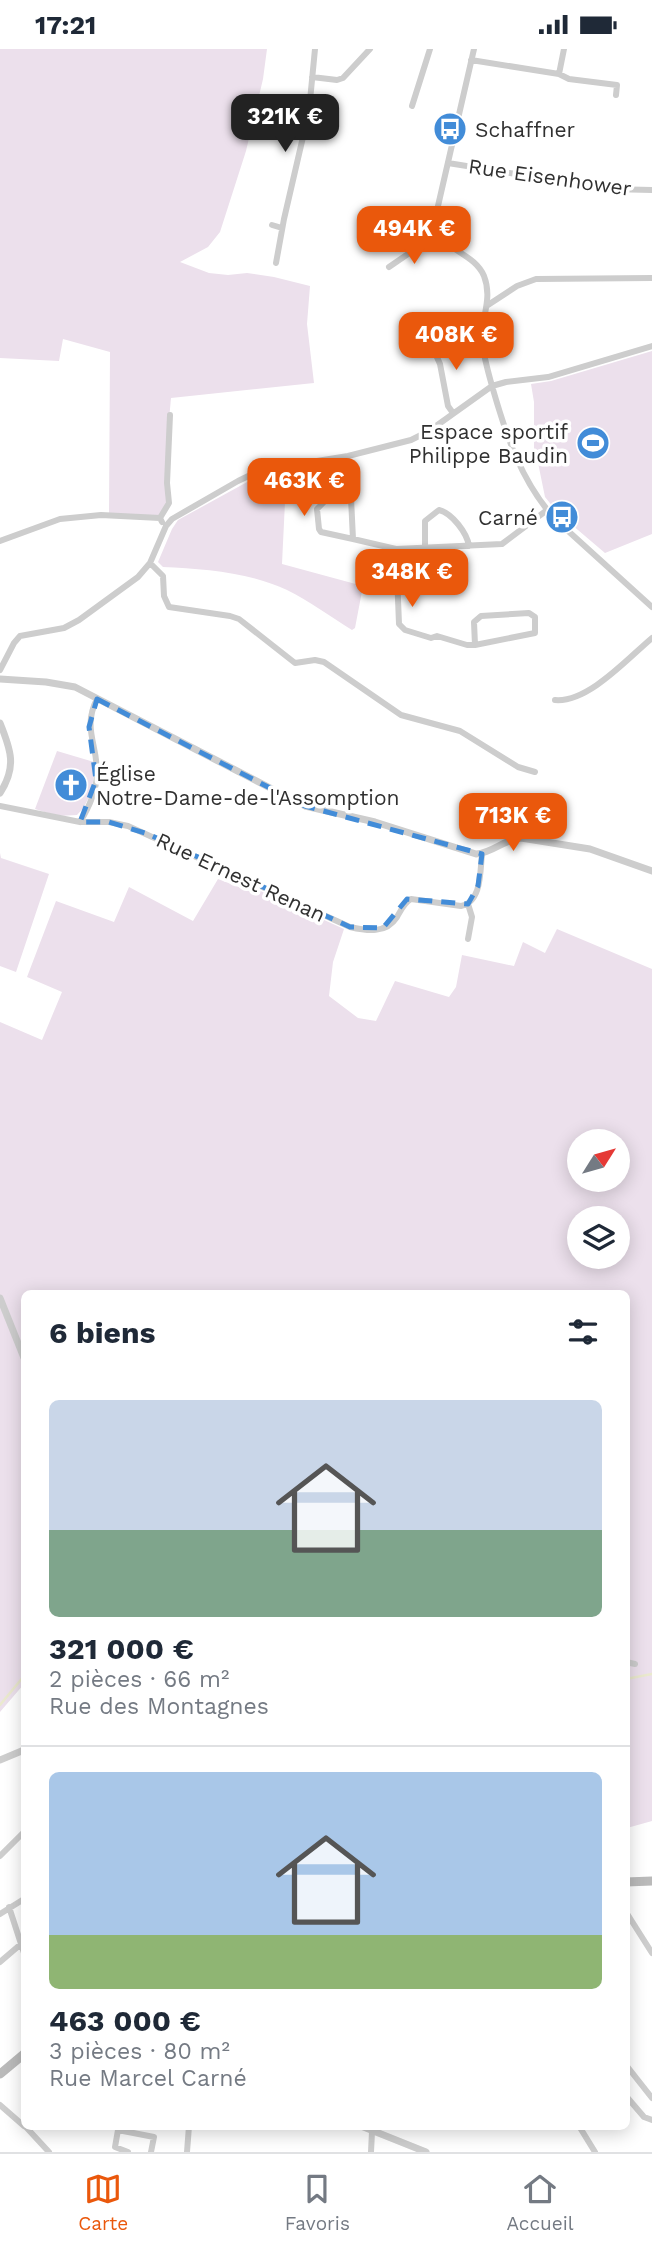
<!DOCTYPE html>
<html lang="fr">
<head>
<meta charset="utf-8">
<style>
	body { margin:0; font-family:"Work Sans",sans-serif; background:#f6f6f7; color:#1f2937; height:100vh; display:flex; flex-direction:column; font-size:26px; white-space:nowrap }
	* { box-sizing:border-box; margin:0 }
	p { font-size:23px; color:#747a83 }
	.icon { flex:none; width:38px; height:38px; fill:none; stroke:currentColor; stroke-width:2; stroke-linecap:round; stroke-linejoin:round }
	.map { position:relative; flex:1; overflow:hidden }
	.panel { position:absolute; left:21px; top:1241px; width:609px; height:840px; display:flex; flex-direction:column; background:#fff; border-radius:10px; box-shadow:0 4px 18px #0003 }
	.panel>* { flex:none }
	.needle { width:46px; rotate:53deg }
	.controls { position:absolute; left:567px; top:1080px; display:grid; gap:14px }
	.controls a { display:grid; place-items:center; width:63px; height:63px; border-radius:50%; background:#fff; box-shadow:0 4px 18px #0003; font-size:35px }
	.price { position:absolute; translate:-50% -60px; padding:0 16px; border-radius:14px; background:#ea580c; color:#fff; font-size:23px; line-height:46px; filter:drop-shadow(0 2px 4px #0008) }
	.price::after { content:''; position:absolute; left:50%; top:42px; width:21px; height:16px; margin-left:-10px; background:inherit; clip-path:polygon(0 0,100% 0,50% 100%) }
	.price.active { background:#222; color:#fff }
	ul { padding:0; list-style:none }
	li { display:grid; align-content:center; gap:14px; height:371px; padding:0 28px }
	li+li { border-top:2px solid #e0e1e3 }
	li span { display:grid; place-items:center; height:217px; border-radius:10px; color:#555 }
	li>.icon { margin-inline-start:auto }
	span .icon { width:126px; height:126px; fill:#fffc; stroke-width:1 }
	li b { font-size:30px }
	h2 { display:flex; justify-content:space-between; align-items:center; height:84px; padding:0 28px; font-size:30px }
	.status { display:flex; justify-content:space-between; align-items:center; height:49px; padding:0 35px; background:#fff; direction:ltr }
	.status svg { height:19px; fill:currentColor }
	.tabs { display:flex; justify-content:space-around; align-items:center; height:98px; border-top:2px solid #e0e1e3; background:#fff; font-size:19px; color:#747a83 }
	.tabs a { display:grid; justify-items:center; gap:4px }
	.tabs .active { color:#ea580c }
	.map>svg:first-child { display:block }
	.green { fill:#ece0ec; fill-rule:evenodd }
	.lines { fill:none; stroke-linecap:round; stroke-linejoin:round }
	.stream { stroke:#eae9ce; stroke-width:2.5 }
	.minor { stroke:#cdcdcd; stroke-width:6 }
	.tertiary { stroke:#cdcdcd; stroke-width:7 }
	.secondary { stroke:#bababa; stroke-width:9 }
	.marked { fill:none; stroke:#428cd8; stroke-width:5; stroke-dasharray:14 9; stroke-linejoin:round }
	.labels { text-anchor:middle; dominant-baseline:central; stroke-width:7; stroke-linejoin:round; paint-order:stroke }
	.poi-label { font-size:21px; fill:#303030; stroke:#fff; text-anchor:start }
	.street-label { font-size:21px; fill:#303030; stroke:#fff }
</style>
</head>
<body>
<div class="status"><b>17:21</b><svg viewBox="0 0 49 12"><path d="M0 12V9h3v3zM5 12V6h3v6zM10 12V3h3v9zM15 12V0h3v12zM26 1h20v11H26zM47 4h2v5h-2z"/></svg></div>
<div class="map">
<svg width="652" height="2103" viewBox="0 0 652 2103">
	<rect width="100%" height="100%" fill="#fff"/>
	<path class="green" d="M 0,0 L 267,0 L 263,30 L 246,102 L 220,183 L 208,198 L 180,213 L 209,224 L 228,226 L 247,224 L 274,228 L 310,237 L 307,275 L 314,334 L 171,349 L 167,393 L 169,454 L 160,469 L 109,466 L 110,303 L 63,290 L 59,312 L 0,309 Z
		M 652,302 L 652,485 L 605,504 L 558,464 L 545,448 L 536,404 L 534,404 L 534,353 L 531,335 L 551,332 Z
		M 282,423 L 285,453 L 282,515 L 363,537 L 355,579 L 352,581 C 331,568 309,552 287,541 C 249,523 204,520 163,518 L 158,513 L 172,480 L 178,471 L 249,432 Z
		M 57,702 L 94,713 C 95,731 91,753 77,766 L 57,767 L 35,760 Z
		M 0,804 L 1,809 L 49,825 L 16,923 L 0,917 Z
		M 218,830 L 249,842 L 254,839 L 344,880 L 333,913 L 329,947 L 358,969 L 376,972 L 395,932 L 449,948 L 456,938 L 462,906 L 514,917 L 523,893 L 545,904 L 557,880 L 652,920 L 652,1772 L 627,1779 L 626,1244 L 24,1244 L 24,1635 L 0,1663 L 0,973 L 42,991 L 62,943 L 27,928 L 56,852 L 114,873 L 129,838 L 193,872 ZM 579,1092 L 618,1092 L 618,1130 L 579,1130 ZM 579,1169 L 618,1169 L 618,1208 L 579,1208 Z"/>
	<g class="lines">
		<path class="stream" d="M 626,1630 L 652,1625
			M 0,1656 L 24,1627"/>
		<path class="minor" d="M 474,0 L 435,170 C 435,201 473,201 484,227 C 493,250 481,269 482,290 C 483,306 488,322 492,337 C 506,386 521,433 556,471 L 652,558
			M 471,11 L 559,25 L 569,30 L 617,36 L 616,46
			M 559,25 L 564,0
			M 312,28 L 337,31 L 343,29 L 370,0
			M 412,57 L 430,0
			M 448,114 L 609,140 L 652,141
			M 272,176 L 282,179
			M 424,194 L 445,194
			M 276,214 L 284,170 L 309,62 L 315,0
			M 389,218 L 424,194 L 435,177
			M 488,256 L 517,237 L 536,230 L 652,229
			M 432,297 L 440,315 L 448,357 L 453,364
			M 353,447 L 351,449 L 353,490 L 396,500 L 502,495 L 547,461
			M 351,449 L 325,452 L 317,460 L 319,480 L 321,483 L 353,490
			M 162,473 L 160,469 L 169,454 L 167,434 L 170,366
			M 0,492 L 60,470 L 101,466 L 160,469
			M 425,499 L 425,472 L 439,461 C 452,464 467,484 469,497
			M 396,500 L 399,575 L 405,581 L 431,589 L 437,587 L 467,596 L 475,596 L 535,584 L 535,568 L 529,564 L 481,567 L 474,573 L 475,596
			M 150,514 L 163,527 L 164,547 L 169,558 L 230,567 L 239,570 L 295,614 L 315,611 L 324,613 L 401,666 L 460,682 L 518,718 L 535,723
			M 0,621 L 14,594 L 20,587 L 64,579 L 79,571 L 138,528 L 150,514 L 166,477 L 172,470 L 238,432 L 261,421 L 348,407 L 411,391 L 429,382 L 492,337 L 506,333 L 548,328 L 652,297
			M 555,651 C 588,654 628,609 652,589
			M 0,757 L 80,773 L 109,773 L 128,777 L 350,878 C 367,882 386,885 397,868 C 401,861 404,854 411,850 L 461,857 C 482,853 480,822 482,805
			M 80,773 C 88,760 96,742 97,726 C 98,696 82,679 97,650
			M 468,890 L 472,868 L 468,855
			M 626,1613 L 635,1615
			M 0,1807 L 24,1783
			M 9,1858 L 24,1904
			M 626,1863 L 652,1904
			M 0,1865 L 24,1850
			M 0,1913 L 21,1895
			M 626,2016 L 652,2049
			M 626,2047 L 644,2068 L 652,2071
			M 0,2056 L 24,2077
			M 25,2077 L 49,2103
			M 579,2077 L 595,2103
			M 128,2103 L 115,2098 L 118,2081 L 154,2088 L 151,2103
			M 187,2103 L 189,2077
			M 371,2103 L 372,2083"/>
		<path class="tertiary" d="M 0,630 L 46,633 L 75,638 L 305,757 L 375,773 L 476,805 C 493,804 504,790 521,789 L 590,800 L 652,822
			M 0,674 C 11,701 17,718 0,744
			M 0,1249 L 24,1309
			M 0,1711 L 24,1701
			M 361,2077 L 426,2103"/>
		<path class="secondary" d="M 626,1833 L 652,1832
			M 0,2025 L 24,2005"/>
	</g>
	<path class="marked" d="M 97,650 L 305,757 L 482,805 L 478,837 L 468,855 L 407,850 L 383,879 L 350,878 L 148,785 L 109,773 L 80,773 L 96,731 L 89,678 Z"/>
	<defs>
		<symbol id="bus-disc" viewBox="-11 -11 22 22"><circle r="9.5" fill="#428cd8" stroke="#fff"/><path d="M-5-6H5V4H4V6H2V4H-2V6H-4V4H-5ZM-3.5-4V0h7V-4ZM-3.5 1.2v1.5H-2V1.2ZM2 1.2v1.5H3.5V1.2Z" fill="#fff"/></symbol>
		<symbol id="stadium-disc" viewBox="-11 -11 22 22"><circle r="9.5" fill="#428cd8" stroke="#fff"/><path d="M0-5a6.5 5 0 1 0 0 10a6.5 5 0 1 0 0-10ZM-3.5-1.8h7v3.6h-7Z" fill="#fff"/></symbol>
		<symbol id="church-disc" viewBox="-11 -11 22 22"><circle r="9.5" fill="#428cd8" stroke="#fff"/><path d="M-1.2-6h2.4v3.5h3.3v2.4h-3.3V6h-2.4V-.1h-3.3v-2.4h3.3Z" fill="#fff"/></symbol>
	</defs>
	<g fill-rule="evenodd">
		<use href="#bus-disc" x="431" y="61" width="38" height="38"/>
		<use href="#stadium-disc" x="574" y="375" width="38" height="38"/>
		<use href="#bus-disc" x="543" y="449" width="38" height="38"/>
		<use href="#church-disc" x="52" y="717" width="38" height="38"/>
	</g>
	<g class="labels">
		<g class="poi-label">
			<text x="475" y="80">Schaffner</text>
			<text x="568" y="382" text-anchor="end">Espace sportif<tspan x="568" dy="24">Philippe Baudin</tspan></text>
			<text x="538" y="468" text-anchor="end">Carné</text>
			<text x="96" y="724">Église<tspan x="96" dy="24">Notre-Dame-de-l'Assomption</tspan></text>
		</g>
		<g class="street-label">
			<text transform="translate(550 128) rotate(8)">Rue Eisenhower</text>
			<text transform="translate(241 828) rotate(25)">Rue Ernest Renan</text>
		</g>
	</g>
</svg>
<div class="controls">
<a><svg class="needle" viewBox="-14 -14 28 28"><path d="M0-13l5 13h-10z" fill="#e53935"/><path d="M0 13l5-13h-10z" fill="#747a83"/></svg></a>
<a><svg class="icon" aria-label="layers" viewBox="0 0 24 24"><path d="M12 4l9 5-9 5-9-5zM3 14l9 5 9-5"/></svg></a>
</div>
<b class="price active" style="left:285px;top:105px">321K €</b>
<b class="price" style="left:414px;top:217px">494K €</b>
<b class="price" style="left:456px;top:323px">408K €</b>
<b class="price" style="left:304px;top:469px">463K €</b>
<b class="price" style="left:412px;top:560px">348K €</b>
<b class="price" style="left:513px;top:804px">713K €</b>
<section class="panel">
<h2>6 biens<svg class="icon" aria-label="filters" viewBox="0 0 24 24"><path d="M4 7h16M4 17h16"/><circle cx="9" cy="7" r="2"/><circle cx="15" cy="17" r="2"/></svg></h2>
<ul>
<li><span style="background:linear-gradient(#c9d6e8 60%,#7fa58c 0)"><svg class="icon" aria-label="home" viewBox="0 0 24 24"><path d="M3 11l9-7 9 7M6 9v11h12V9"/></svg></span><div><b>321 000 €</b><p>2 pièces · 66 m²</p><p>Rue des Montagnes</p></div></li>
<li><span style="background:linear-gradient(#a9c7e8 75%,#8fb573 0)"><svg class="icon" aria-label="home" viewBox="0 0 24 24"><path d="M3 11l9-7 9 7M6 9v11h12V9"/></svg></span><div><b>463 000 €</b><p>3 pièces · 80 m²</p><p>Rue Marcel Carné</p></div></li>
</ul>
</section>
</div>
<nav class="tabs">
<a class="active"><svg class="icon" aria-label="map" viewBox="0 0 24 24"><path d="M3 6l6-2 6 2 6-2v14l-6 2-6-2-6 2zM9 4v14M15 6v14"/></svg>Carte</a>
<a><svg class="icon" aria-label="saved" viewBox="0 0 24 24"><path d="M7 4h10v16l-5-4-5 4z"/></svg>Favoris</a>
<a><svg class="icon" aria-label="home" viewBox="0 0 24 24"><path d="M3 11l9-7 9 7M6 9v11h12V9"/></svg>Accueil</a>
</nav>
</body>
</html>
